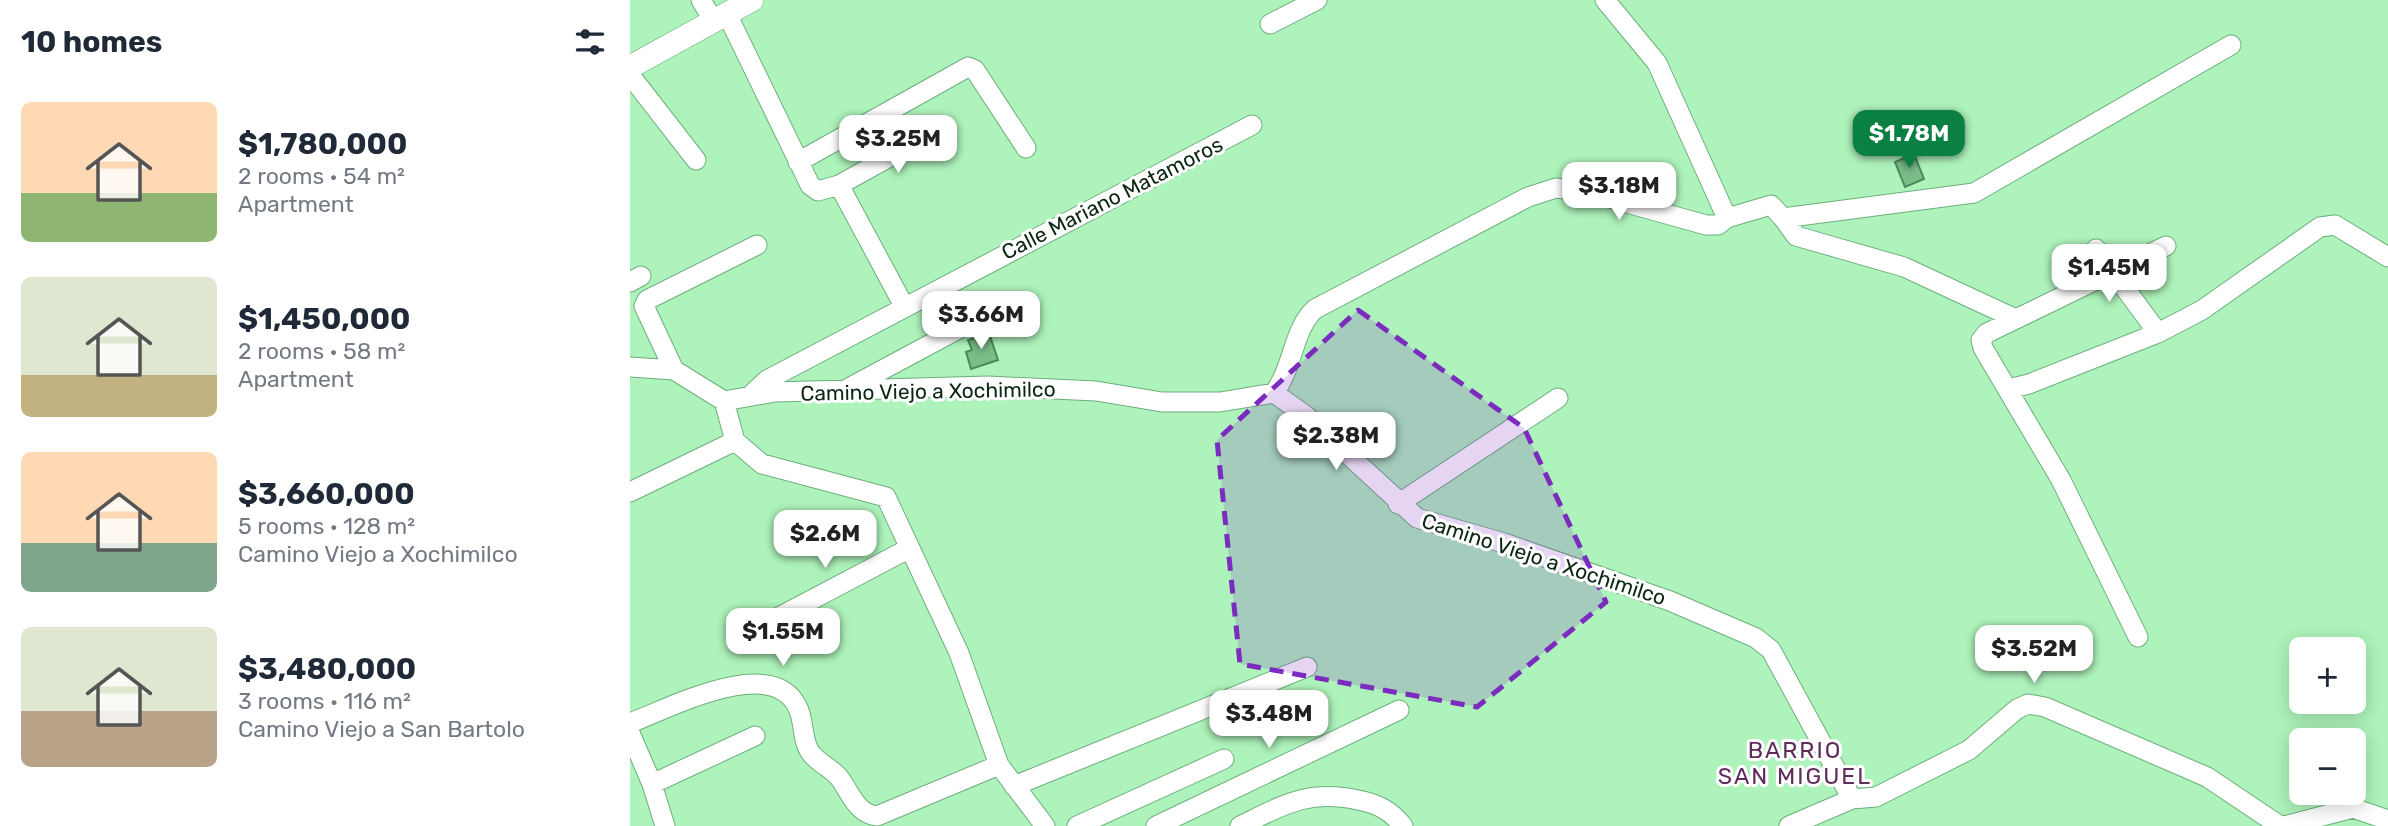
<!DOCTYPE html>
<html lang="en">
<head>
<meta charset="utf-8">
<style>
	body { margin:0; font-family:Rubik,sans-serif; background:#f6f6f7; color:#1f2937; height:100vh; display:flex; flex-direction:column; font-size:26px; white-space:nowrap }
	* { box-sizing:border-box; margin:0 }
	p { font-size:23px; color:#747a83 }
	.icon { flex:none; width:38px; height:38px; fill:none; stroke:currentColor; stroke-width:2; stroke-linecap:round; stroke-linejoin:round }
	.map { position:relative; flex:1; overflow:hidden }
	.details { display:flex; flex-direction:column; background:#fff; width:630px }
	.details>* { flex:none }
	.fabs { position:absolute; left:1659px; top:637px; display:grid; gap:14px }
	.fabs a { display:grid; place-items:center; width:77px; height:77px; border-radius:10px; background:#fff; box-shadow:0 4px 18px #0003; font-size:35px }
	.price { position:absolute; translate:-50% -60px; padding:0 16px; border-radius:14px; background:#fff; color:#222; font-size:23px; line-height:46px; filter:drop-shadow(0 2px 4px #0008) }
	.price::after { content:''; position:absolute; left:50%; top:42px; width:21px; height:16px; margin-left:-10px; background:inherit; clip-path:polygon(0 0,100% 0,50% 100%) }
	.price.selected { background:#0b8043; color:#fff }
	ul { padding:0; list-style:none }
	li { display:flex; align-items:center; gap:21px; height:175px; padding:0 21px }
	li span { display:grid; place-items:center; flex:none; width:196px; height:140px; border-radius:10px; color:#555 }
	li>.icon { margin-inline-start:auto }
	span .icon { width:84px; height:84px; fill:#fffc; stroke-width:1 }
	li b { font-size:30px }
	h2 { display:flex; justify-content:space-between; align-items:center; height:84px; padding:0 21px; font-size:30px }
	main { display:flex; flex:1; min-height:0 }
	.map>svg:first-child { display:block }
	.building { fill:#7bbe89; stroke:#498b59; stroke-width:2 }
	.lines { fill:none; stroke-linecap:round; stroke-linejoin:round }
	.minor-casing { stroke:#6caf7b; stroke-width:21 }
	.major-casing { stroke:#6caf7b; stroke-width:24 }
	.minor { stroke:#fff; stroke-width:19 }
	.major { stroke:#fff; stroke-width:23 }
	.marked { fill:#7b2cbf; fill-opacity:0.2; stroke:#7b2cbf; stroke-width:5; stroke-dasharray:14 9; stroke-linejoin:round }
	.labels { text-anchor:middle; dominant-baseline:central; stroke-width:6; stroke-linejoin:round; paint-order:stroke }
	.street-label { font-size:21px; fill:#0b2713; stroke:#fff }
	.neighbourhood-label { font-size:23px; letter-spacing:2px; fill:#5f2c5c; stroke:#fff }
</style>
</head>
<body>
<main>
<section class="details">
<h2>10 homes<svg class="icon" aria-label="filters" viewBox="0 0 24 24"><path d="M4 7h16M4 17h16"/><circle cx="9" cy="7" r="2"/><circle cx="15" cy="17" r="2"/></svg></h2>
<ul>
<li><span style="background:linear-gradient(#ffd9b3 65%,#8fb573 0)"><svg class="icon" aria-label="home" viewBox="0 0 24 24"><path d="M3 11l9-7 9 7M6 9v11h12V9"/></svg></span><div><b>$1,780,000</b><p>2 rooms · 54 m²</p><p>Apartment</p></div></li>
<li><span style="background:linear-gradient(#dfe7d0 70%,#c2b280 0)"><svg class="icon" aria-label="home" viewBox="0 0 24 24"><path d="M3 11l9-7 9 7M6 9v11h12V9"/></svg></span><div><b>$1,450,000</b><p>2 rooms · 58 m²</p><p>Apartment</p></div></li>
<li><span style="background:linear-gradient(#ffd9b3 65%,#7fa58c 0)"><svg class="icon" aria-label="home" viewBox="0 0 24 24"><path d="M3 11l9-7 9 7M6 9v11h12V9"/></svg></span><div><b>$3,660,000</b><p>5 rooms · 128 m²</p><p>Camino Viejo a Xochimilco</p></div></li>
<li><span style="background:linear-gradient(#dfe7d0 60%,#b9a48a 0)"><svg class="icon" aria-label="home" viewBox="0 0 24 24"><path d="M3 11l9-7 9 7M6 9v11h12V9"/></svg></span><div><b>$3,480,000</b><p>3 rooms · 116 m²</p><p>Camino Viejo a San Bartolo</p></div></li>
</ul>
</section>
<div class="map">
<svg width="1758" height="826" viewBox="0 0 1758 826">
	<rect width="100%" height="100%" fill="#aef3bb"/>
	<path class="building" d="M 1284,154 L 1294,179 L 1275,187 L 1265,162 Z
		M 359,333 L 368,360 L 341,369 L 336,352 L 342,350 L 338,340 Z"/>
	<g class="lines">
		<defs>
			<path id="minor" d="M 71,0 L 84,22
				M 97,14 L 180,185 L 188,191 L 209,185 L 274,306
				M 640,24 L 687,0
				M 0,75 L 66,160
				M 168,162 L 338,67 L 345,70 L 396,148
				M 209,185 L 308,130
				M 1097,218 L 1141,205 L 1153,218
				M 1466,249 L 1528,333
				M 0,282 L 11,276
				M 1386,319 L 1536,246
				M 0,367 L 44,370 L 94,401
				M 44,370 L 14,306 L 17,300 L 127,245
				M 1378,389 L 1399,384 L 1528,333 L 1572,310 L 1690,227 L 1705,225 L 1758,257
				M 213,391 L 364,310
				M 644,393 C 664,366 663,329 685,309 L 898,197 L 926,188 L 954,191 L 1076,225 L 1088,225 L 1097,218 L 1027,63 L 975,0
				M 122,394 L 137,380 L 622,125
				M 94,401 L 145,392 L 358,386 L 466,391 L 532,402 L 590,402 L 644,393 L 675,415 L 787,518 L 874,543 L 1040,601 L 1126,638 L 1141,650 L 1222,799
				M 94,401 L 105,441 L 132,464 L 256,497 L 329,653 L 369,765 L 415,826
				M 0,492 L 105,441
				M 768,504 L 928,398
				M 130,627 L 278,549
				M 1508,637 L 1431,480 L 1353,348 L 1351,340 L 1357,333 L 1386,319 L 1274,267 L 1166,236 L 1153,218 L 1344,193 L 1601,45
				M 0,723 C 38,709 140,654 167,706 C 175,720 171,738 180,752 C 188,764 203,768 211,780 C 221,795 228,814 247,816 L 369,765
				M 0,733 L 22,784 L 35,826
				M 22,784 L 125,736
				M 384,786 L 677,667
				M 447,826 L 594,759
				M 526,826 L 769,710
				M 610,826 C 653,805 678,789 728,800 C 748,804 760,810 773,826
				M 1159,826 L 1222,799 L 1246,797 L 1339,750 L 1387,709 L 1398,704 L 1415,707 L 1577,777 L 1650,826
				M 1654,826 L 1723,808 L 1758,820"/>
			<path id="major" d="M 0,67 L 122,0"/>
		</defs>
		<use href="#minor" class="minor-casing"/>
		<use href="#major" class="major-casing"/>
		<use href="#minor" class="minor"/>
		<use href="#major" class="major"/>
	</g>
	<path class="marked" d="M 728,310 L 894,428 L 976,602 L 847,707 L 610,664 L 587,440 Z"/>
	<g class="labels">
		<g class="street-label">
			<text transform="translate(482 198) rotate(-27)">Calle Mariano Matamoros</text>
			<text transform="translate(298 391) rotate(-1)">Camino Viejo a Xochimilco</text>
			<text transform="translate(914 559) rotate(18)">Camino Viejo a Xochimilco</text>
		</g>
		<g class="neighbourhood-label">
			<text x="1165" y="750">BARRIO<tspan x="1165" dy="26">SAN MIGUEL</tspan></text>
		</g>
	</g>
</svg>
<div class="fabs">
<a>+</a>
<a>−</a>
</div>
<b class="price selected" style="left:1279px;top:170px">$1.78M</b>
<b class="price" style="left:268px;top:175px">$3.25M</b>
<b class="price" style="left:989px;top:222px">$3.18M</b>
<b class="price" style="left:1479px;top:304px">$1.45M</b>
<b class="price" style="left:351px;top:351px">$3.66M</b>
<b class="price" style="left:706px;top:472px">$2.38M</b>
<b class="price" style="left:195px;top:570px">$2.6M</b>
<b class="price" style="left:153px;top:668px">$1.55M</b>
<b class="price" style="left:1404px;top:685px">$3.52M</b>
<b class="price" style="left:639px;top:750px">$3.48M</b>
</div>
</main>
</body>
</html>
